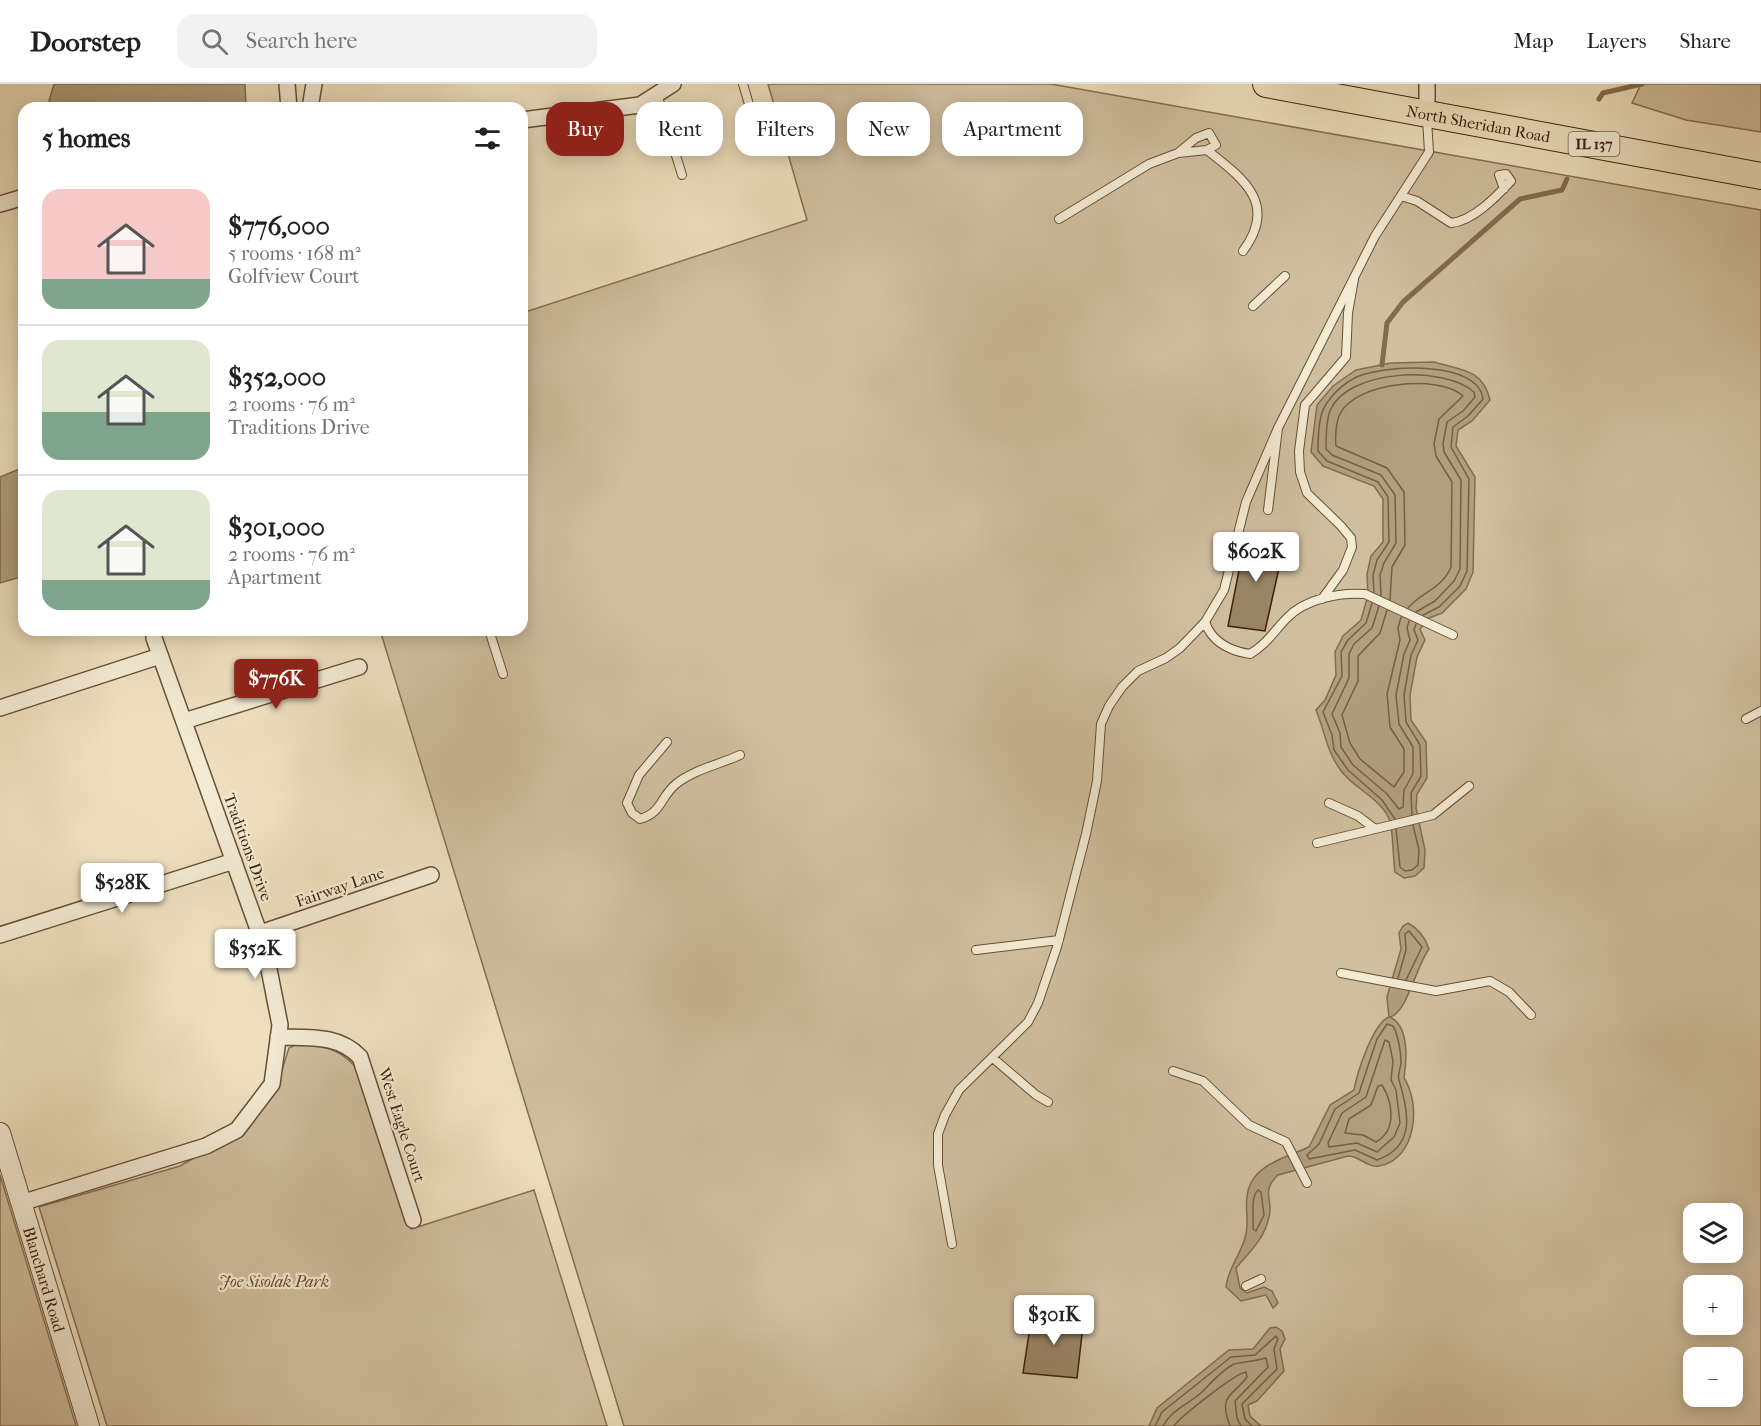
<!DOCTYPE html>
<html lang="en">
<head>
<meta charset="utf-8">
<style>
	body { margin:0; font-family:"IM FELL French Canon",serif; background:#f2f2f2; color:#202124; height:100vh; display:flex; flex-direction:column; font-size:22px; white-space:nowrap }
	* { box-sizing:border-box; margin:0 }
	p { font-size:20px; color:#757577 }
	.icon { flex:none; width:33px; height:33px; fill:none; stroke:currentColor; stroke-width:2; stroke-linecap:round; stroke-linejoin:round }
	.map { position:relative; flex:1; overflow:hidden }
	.details { position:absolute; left:18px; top:18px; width:510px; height:534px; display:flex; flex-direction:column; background:#fff; border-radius:18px; box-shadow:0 3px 15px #0003 }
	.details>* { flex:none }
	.guide { position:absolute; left:546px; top:18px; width:570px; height:54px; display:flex; gap:12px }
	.fabs { position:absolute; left:1683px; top:1119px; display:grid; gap:12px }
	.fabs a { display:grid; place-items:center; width:60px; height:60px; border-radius:12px; background:#fff; box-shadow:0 3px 15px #0003; font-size:30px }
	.price { position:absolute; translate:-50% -51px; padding:0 14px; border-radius:6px; background:#fff; color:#222; font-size:20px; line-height:39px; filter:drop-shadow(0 2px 3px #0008) }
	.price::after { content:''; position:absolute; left:50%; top:36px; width:18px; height:14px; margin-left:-9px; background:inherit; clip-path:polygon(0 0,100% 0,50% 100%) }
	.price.selected { background:#8f2418; color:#fff }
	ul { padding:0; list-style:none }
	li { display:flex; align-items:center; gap:18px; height:150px; padding:0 24px }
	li+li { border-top:2px solid #e0e0e0 }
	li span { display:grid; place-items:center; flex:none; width:168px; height:120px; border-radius:18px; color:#555 }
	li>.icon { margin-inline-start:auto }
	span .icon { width:72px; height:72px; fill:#fffc; stroke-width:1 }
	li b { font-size:26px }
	h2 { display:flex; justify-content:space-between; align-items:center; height:72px; padding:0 24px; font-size:26px }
	.pill { padding:0 21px; border-radius:18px; background:#fff; box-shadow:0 3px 15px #0003; font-size:21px; line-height:54px }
	.pill.selected { background:#8f2418; color:#fff }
	header { display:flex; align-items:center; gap:36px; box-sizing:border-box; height:84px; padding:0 30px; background:#fff; border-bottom:2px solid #e0e0e0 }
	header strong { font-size:28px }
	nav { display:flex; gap:33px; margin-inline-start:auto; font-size:21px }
	.search { width:420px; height:54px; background:#f2f2f2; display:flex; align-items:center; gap:15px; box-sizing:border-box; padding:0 21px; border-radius:18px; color:#757577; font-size:22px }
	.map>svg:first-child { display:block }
	.green { fill:#d0bf9f; stroke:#867052; stroke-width:1.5; fill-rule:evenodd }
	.water { fill:#b19f80; stroke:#826c4f; stroke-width:1.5 }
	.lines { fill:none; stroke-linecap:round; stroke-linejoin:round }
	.shore { stroke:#766042; stroke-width:1.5 }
	.stream { stroke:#826c4f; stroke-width:5 }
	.building { fill:#998466; stroke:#3c2005; stroke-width:1.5 }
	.service-casing { stroke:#685034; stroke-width:10 }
	.minor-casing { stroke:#685034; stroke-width:18 }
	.tertiary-casing { stroke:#685034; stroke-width:22 }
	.primary-casing { stroke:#3c2005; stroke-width:28 }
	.service { stroke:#f4ebd5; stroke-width:8 }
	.minor { stroke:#f4ebd5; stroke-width:15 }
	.tertiary { stroke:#f4ebd5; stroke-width:20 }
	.primary { stroke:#eee0bf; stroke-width:26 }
	.labels { text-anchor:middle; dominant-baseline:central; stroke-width:4.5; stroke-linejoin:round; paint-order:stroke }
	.shield { fill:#f4ebd5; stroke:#735d43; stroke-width:1.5 }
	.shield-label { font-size:15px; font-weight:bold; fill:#3c2005 }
	.street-label { font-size:16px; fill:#3c2005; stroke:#f4ebd5 }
	.park-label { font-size:16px; font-style:italic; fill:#61482c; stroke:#f4ebd5 }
</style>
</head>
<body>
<header>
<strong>Doorstep</strong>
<div class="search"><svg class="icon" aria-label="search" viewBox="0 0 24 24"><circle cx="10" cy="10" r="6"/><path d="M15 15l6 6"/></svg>Search here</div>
<nav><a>Map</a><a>Layers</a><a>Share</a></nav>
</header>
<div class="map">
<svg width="1761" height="1342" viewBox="0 0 1761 1342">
	<rect width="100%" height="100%" fill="#eee0bf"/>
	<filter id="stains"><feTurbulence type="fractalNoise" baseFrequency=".00333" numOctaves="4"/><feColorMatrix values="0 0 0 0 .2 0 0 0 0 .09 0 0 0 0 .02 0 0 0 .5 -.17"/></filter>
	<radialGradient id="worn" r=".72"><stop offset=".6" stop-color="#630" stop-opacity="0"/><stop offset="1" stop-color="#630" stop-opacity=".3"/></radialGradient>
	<path class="green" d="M 768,0 L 1051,0 L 1761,126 L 1761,1342 L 624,1342 L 380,546 L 522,546 L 522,229 L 807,136 ZM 1694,1130 L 1732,1130 L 1732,1168 L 1694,1168 ZM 1694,1202 L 1732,1202 L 1732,1240 L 1694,1240 ZM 1694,1274 L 1732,1274 L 1732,1312 L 1694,1312 Z
		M 1641,0 L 1761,0 L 1761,48 L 1686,36 L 1632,19 Z
		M 299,959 C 330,963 344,966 363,992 L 411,1145 L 534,1106 L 607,1342 L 107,1342 L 39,1123 L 180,1082 L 245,1045 L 277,1001 L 289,964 Z
		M 0,1091 L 76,1342 L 0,1342 Z"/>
	<path class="water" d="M 54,0 L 245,0 L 246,24 L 50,24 L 49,17 Z
		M 1434,278 C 1461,286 1483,285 1490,316 L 1472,337 L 1458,346 L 1456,362 L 1475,393 L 1473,488 L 1466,505 L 1442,529 L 1429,534 L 1420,545 L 1425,556 L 1417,573 L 1410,611 L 1411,636 L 1426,658 L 1427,694 L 1417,710 L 1416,724 L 1425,766 L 1424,784 L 1415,792 L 1404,794 L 1395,788 C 1393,775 1393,747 1390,737 C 1382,715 1355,705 1342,688 C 1327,669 1325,648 1316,626 L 1325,616 L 1336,591 L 1335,568 L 1343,552 L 1361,536 L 1368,511 L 1367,490 L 1371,472 L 1383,458 L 1383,415 L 1374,402 L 1323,382 L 1311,368 L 1317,321 L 1333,302 L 1356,286 L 1391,279 Z
		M 24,383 L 24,492 L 0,499 L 0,393 Z
		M 1408,839 C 1419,845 1425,853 1429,865 C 1416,882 1407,929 1390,933 C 1409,942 1407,975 1404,994 C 1421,1020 1417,1075 1379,1082 C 1367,1084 1360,1072 1348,1072 L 1278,1091 C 1260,1108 1274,1115 1269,1133 C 1264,1156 1250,1167 1236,1184 L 1240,1204 L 1247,1209 L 1264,1203 L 1272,1207 L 1278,1219 L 1273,1224 L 1266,1211 L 1241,1217 L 1226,1203 C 1228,1183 1242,1170 1246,1150 C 1249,1135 1245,1126 1247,1113 C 1250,1081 1285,1074 1309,1063 L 1330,1021 L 1354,1006 C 1357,989 1373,939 1389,933 L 1387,913 L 1401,865 L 1399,849 L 1403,842 Z
		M 1276,1243 L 1282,1247 L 1285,1255 L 1280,1265 L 1284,1287 L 1257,1317 L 1248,1321 L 1250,1332 L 1261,1342 L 1149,1342 L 1157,1324 L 1229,1266 L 1253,1265 L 1270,1244 Z"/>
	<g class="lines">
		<path class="shore" d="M 1374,508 L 1373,491 L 1377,476 L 1389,458 L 1388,413 L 1378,398 L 1327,377 L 1318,367 C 1318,356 1319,331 1325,322 C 1332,310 1346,297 1359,292 C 1387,281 1478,276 1483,315 L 1468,332 L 1453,343 L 1451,363 L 1469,395 L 1467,487 L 1460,502 L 1439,523 L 1423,531
			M 1381,512 L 1380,491 L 1384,479 L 1396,459 L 1395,411 L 1381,391 L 1332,371 L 1326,365 C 1326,355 1326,337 1330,327 C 1347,285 1444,281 1474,308 L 1475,313 L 1463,327 L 1447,338 L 1443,360 L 1444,368 L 1461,396 L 1460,485 L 1454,497 L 1435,517 L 1416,528
			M 1390,516 L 1392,483 L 1405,461 L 1404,408 L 1387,384 L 1336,362 C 1335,354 1336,337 1340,330 C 1355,298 1439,290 1463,312 L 1439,335 L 1434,360 L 1436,372 L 1452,398 L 1451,483 C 1442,505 1421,508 1408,524
			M 1372,519 L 1366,539 L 1348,556 L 1341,568 L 1342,592 L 1323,628 L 1332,651 L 1334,666 L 1348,686 L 1382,716 L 1395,735
			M 1379,522 L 1372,544 L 1354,560 L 1349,570 L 1349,594 L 1332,630 L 1340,649 L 1341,663 L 1353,681 L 1387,710 L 1399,725 L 1403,723 L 1404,706 L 1413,690 L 1413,663 L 1399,640 L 1396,611 L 1404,570 L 1410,556 L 1407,544 L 1409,537
			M 1387,526 L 1380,549 L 1358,572 L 1358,597 L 1342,631 L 1350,659 L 1360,675 L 1394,703 L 1404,688 L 1404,665 L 1390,643 L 1387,610 L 1400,556 L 1398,544 L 1401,533
			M 1412,731 L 1411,709 L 1421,692 L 1420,661 L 1406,638 L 1404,611 L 1411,571 L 1418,556 L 1414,546 L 1416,540
			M 1396,745 L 1400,783 L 1405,787 L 1412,786 L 1418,781 L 1419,766 L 1413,741
			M 1398,894 L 1406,866 L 1405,850 L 1409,847 L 1422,863 L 1406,896
			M 1387,940 L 1393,942 C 1398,950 1401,968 1401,978 C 1401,984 1397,991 1399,996 C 1408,1026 1417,1062 1377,1076 L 1355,1066 L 1309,1075 L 1307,1071 L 1319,1060 L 1335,1025 L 1359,1009 L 1377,955 Z
			M 1385,956 L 1389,958 L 1393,977 L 1391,996 L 1396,1006 L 1400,1039 L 1394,1053 L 1377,1068 L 1357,1059 L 1329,1063 L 1328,1059 L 1342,1029 L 1366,1013 Z
			M 1382,1001 C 1393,1019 1397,1046 1376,1058 L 1363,1051 L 1345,1049 L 1349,1035 L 1371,1021 L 1378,1002 Z
			M 1258,1106 L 1261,1108 L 1264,1131 L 1256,1147 L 1253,1145 C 1254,1133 1250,1114 1258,1106 Z
			M 1155,1342 L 1162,1328 L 1231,1273 L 1255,1271 L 1276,1252 L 1278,1255 L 1274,1265 L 1277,1285 L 1242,1320 L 1245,1335 L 1252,1342
			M 1163,1342 C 1172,1325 1189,1320 1202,1308 C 1211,1299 1222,1286 1234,1280 C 1240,1278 1257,1277 1266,1274 L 1268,1283 L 1235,1317 L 1237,1334 L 1241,1342
			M 1174,1342 C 1181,1332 1236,1289 1246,1288 L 1247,1293 C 1232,1313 1218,1310 1230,1342"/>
		<path class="stream" d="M 1599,15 L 1603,9 L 1642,0
			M 1382,281 L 1387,239 L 1403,218 L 1520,115 L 1562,106 L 1567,95"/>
	</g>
	<path class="building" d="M 1246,451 L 1285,457 L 1265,547 L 1228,542 Z
		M 1032,1230 L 1084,1233 L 1077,1294 L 1023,1289 Z"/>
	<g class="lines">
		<defs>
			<path id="service" d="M 743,0 L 762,65
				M 657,10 L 682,91
				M 1179,68 L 1196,54 L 1209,49 L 1216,61 L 1207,66
				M 1401,112 L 1417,117 L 1451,139 C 1473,137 1496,113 1511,97 L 1506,90 L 1499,91 L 1504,105
				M 1059,135 L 1149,80 L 1178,69 L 1207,66 C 1244,95 1278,120 1243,167
				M 1253,222 L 1285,192
				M 1268,426 L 1278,344 L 1375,152 L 1429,68 L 1427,35
				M 1322,515 L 1343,486 L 1352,463 L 1351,454 L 1341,442 L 1307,409 L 1300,388 L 1299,367 L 1305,321 L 1346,273 L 1348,229 L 1354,195
				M 1205,538 C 1212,558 1230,567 1250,570 C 1268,559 1273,548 1287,534 C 1305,515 1339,508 1365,510 L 1453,551
				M 489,546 L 503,590
				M 1746,635 L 1761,627
				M 667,658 L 639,691 L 627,719 L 632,729 L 640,735 C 662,729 660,713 676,700 C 693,686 720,680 740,671
				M 1329,719 L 1358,732 L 1375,745
				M 1317,759 L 1433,731 L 1469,702
				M 976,866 L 1059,856
				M 1341,889 L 1436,907 L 1490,897 L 1509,908 L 1531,931
				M 994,975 L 1036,1011 L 1048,1018
				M 1173,987 L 1203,997 L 1249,1041 L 1286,1058 L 1307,1099
				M 952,1160 L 938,1081 L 938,1050 L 945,1031 L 959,1006 L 1028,938 L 1038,919 L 1057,863 L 1086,750 L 1097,697 L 1101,640 L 1109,622 L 1122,603 L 1138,587 L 1166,574 L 1180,564 L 1205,538 L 1224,506 L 1246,418 L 1278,344
				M 1246,1202 L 1261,1195"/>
			<path id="minor" d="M 287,0 L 289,24
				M 310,24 L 314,0
				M 1427,29 L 1427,0
				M 522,36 L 640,21 L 673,0
				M 0,120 L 24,113
				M 0,624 L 160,572
				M 184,637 L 359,583
				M 260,849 L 431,791
				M 0,851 L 234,777
				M 278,953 C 309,954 338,950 360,973 L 413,1136
				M 21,1119 L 206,1062 L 237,1046 L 272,1000 L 280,941 L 265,865 L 154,554 L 154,546"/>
			<g id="tertiary">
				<path id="s1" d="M 0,1049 L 89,1342"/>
			</g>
			<g id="primary">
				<path id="s2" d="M 1266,0 L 1761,92"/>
			</g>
		</defs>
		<use href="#service" class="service-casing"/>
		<use href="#minor" class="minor-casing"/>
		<use href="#tertiary" class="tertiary-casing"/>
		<use href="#primary" class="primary-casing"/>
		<use href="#service" class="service"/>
		<use href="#minor" class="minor"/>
		<use href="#tertiary" class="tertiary"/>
		<use href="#primary" class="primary"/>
	</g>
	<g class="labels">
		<rect class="shield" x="1568.5" y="48" width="51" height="24" rx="4.5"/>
		<g class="shield-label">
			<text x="1594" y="60">IL 137</text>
		</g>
		<g class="street-label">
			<text stroke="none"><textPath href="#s2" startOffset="216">North Sheridan Road</textPath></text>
			<text transform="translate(248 763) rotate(70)">Traditions Drive</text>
			<text transform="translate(340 803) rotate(-19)">Fairway Lane</text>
			<text transform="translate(402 1041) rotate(72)">West Eagle Court</text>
			<text stroke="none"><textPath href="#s1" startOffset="153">Blanchard Road</textPath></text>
		</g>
		<g class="park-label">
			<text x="274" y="1197">Joe Sisolak Park</text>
		</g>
	</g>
	<rect width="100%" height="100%" filter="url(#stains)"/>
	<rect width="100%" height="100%" fill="url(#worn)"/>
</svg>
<div class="fabs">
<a><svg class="icon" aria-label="layers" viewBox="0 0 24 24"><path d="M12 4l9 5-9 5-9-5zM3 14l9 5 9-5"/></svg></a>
<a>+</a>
<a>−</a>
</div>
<b class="price" style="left:1256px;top:499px">$602K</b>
<b class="price selected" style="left:276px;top:626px">$776K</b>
<b class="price" style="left:122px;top:830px">$528K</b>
<b class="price" style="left:255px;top:896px">$352K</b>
<b class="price" style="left:1054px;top:1262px">$301K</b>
<div class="guide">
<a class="pill selected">Buy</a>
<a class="pill">Rent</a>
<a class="pill">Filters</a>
<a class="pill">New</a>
<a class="pill">Apartment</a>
</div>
<section class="details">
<h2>5 homes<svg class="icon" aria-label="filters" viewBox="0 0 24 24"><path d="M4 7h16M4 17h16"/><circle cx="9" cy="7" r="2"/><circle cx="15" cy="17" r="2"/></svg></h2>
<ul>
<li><span style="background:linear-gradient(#f6c9c9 75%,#7fa58c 0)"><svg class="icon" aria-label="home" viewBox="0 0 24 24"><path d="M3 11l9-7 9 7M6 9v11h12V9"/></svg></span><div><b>$776,000</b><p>5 rooms · 168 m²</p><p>Golfview Court</p></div></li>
<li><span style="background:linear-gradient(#dfe7d0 60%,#7fa58c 0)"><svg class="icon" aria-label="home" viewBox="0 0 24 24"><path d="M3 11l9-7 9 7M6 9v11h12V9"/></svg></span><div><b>$352,000</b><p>2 rooms · 76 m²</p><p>Traditions Drive</p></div></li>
<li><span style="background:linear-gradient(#dfe7d0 75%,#7fa58c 0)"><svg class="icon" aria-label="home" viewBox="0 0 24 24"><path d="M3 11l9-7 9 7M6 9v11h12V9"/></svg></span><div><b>$301,000</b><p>2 rooms · 76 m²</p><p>Apartment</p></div></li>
</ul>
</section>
</div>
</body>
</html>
